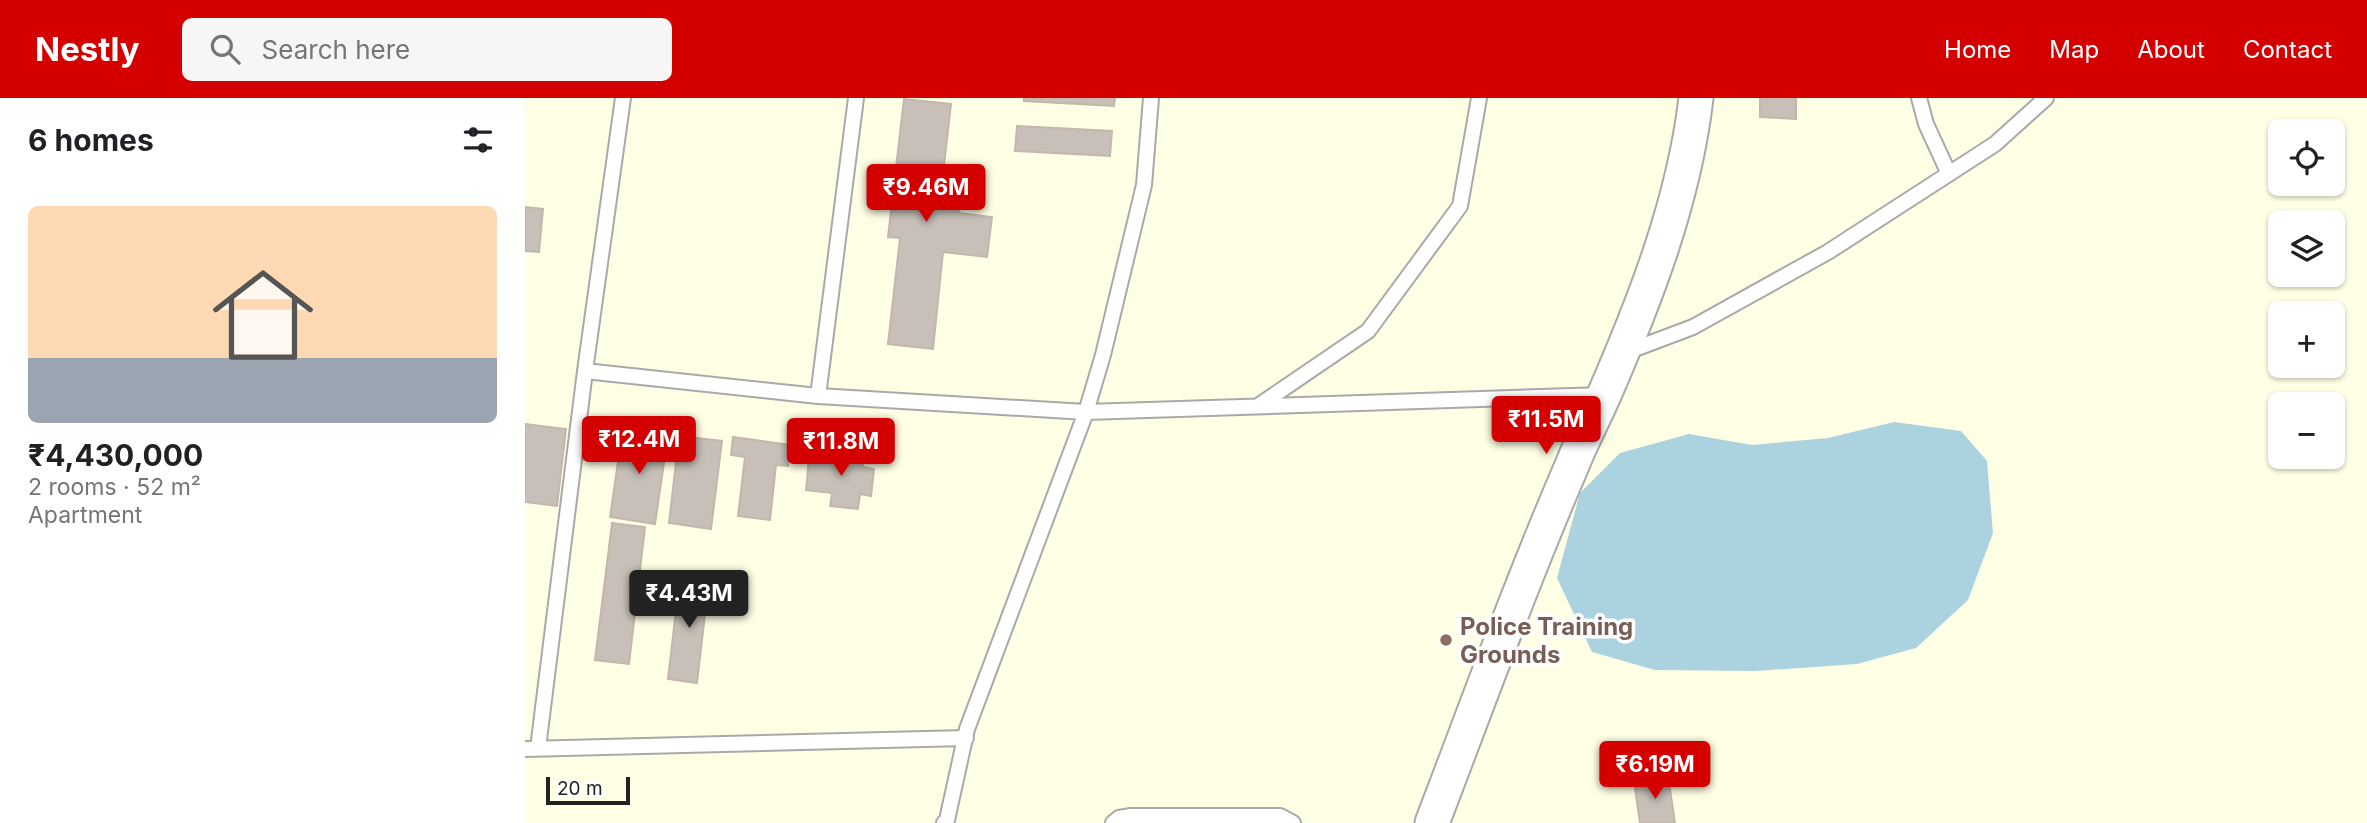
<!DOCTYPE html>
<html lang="en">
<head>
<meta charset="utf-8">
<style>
	body { margin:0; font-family:Inter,sans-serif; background:#f6f6f6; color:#202124; height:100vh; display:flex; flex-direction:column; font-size:26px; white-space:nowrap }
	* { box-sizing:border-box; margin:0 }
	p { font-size:23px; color:#757577 }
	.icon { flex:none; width:38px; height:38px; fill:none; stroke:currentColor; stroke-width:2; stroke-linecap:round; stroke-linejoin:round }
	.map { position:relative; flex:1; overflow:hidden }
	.drawer { display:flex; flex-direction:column; background:#fff; width:525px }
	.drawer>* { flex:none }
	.buttons { position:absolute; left:1743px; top:21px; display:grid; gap:14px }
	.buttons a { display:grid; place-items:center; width:77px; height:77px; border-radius:10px; background:#fff; box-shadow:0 2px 5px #0004; font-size:35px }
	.scale { position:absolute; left:21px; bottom:18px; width:84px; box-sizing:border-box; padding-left:7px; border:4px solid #222; border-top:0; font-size:19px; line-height:24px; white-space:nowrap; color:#222; -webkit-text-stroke:5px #fff; paint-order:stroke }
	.price { position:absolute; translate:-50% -60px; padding:0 16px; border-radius:7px; background:#d40000; color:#fff; font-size:23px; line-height:46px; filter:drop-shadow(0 2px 4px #0008) }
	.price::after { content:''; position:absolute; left:50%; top:42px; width:21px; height:16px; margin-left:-10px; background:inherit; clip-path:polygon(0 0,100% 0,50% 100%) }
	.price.on { background:#222; color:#fff }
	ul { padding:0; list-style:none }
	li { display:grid; align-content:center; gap:14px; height:371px; padding:0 28px }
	li span { display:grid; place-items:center; height:217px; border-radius:10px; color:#555 }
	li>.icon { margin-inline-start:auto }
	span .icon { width:126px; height:126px; fill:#fffc; stroke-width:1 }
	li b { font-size:30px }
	h2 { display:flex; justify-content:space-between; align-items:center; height:84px; padding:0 28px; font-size:30px }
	header { display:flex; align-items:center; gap:42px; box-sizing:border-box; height:98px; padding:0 35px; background:#d40000; color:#fff }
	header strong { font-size:33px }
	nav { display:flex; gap:38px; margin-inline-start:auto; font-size:24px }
	.search { width:490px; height:63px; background:#f6f6f6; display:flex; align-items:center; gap:18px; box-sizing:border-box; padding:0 24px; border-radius:10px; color:#757577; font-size:26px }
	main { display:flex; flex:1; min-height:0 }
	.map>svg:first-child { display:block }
	.education { fill:#ffffe5; fill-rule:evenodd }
	.water { fill:#aad3df }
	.building { fill:#c7bfb8; stroke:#c4b6ab; stroke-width:2 }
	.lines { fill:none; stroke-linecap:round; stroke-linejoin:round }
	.service-casing { stroke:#a9a9a9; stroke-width:18 }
	.tertiary-casing { stroke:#a9a9a9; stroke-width:37 }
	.service { stroke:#fff; stroke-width:14 }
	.tertiary { stroke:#fff; stroke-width:33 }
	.education-dot { fill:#8d6e63; stroke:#fff; stroke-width:2.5 }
	.labels { text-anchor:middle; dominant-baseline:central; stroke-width:7; stroke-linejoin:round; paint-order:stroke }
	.education-label { font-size:24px; font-weight:bold; fill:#785e54; stroke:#fff; text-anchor:start }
</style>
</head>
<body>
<header>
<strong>Nestly</strong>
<div class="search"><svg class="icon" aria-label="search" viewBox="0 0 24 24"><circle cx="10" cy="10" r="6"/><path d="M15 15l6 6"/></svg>Search here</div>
<nav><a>Home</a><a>Map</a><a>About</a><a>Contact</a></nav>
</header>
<main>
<section class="drawer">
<h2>6 homes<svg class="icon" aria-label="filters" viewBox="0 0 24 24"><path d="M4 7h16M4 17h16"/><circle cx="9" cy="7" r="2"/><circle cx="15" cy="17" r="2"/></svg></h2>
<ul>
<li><span style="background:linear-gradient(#ffd9b3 70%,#9aa5b1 0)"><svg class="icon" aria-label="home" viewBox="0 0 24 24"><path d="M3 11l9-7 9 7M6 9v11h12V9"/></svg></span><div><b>₹4,430,000</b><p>2 rooms · 52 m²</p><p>Apartment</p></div></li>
</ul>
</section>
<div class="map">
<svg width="1842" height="725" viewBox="0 0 1842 725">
	<rect width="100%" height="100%" fill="#f2efe9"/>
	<path class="education" d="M 0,0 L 1842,0 L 1842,725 L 0,725 ZM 1755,33 L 1808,33 L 1808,86 L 1755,86 ZM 1755,124 L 1808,124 L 1808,177 L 1755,177 ZM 1755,215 L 1808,215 L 1808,268 L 1755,268 ZM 1755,306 L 1808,306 L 1808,359 L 1755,359 Z"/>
	<path class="water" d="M 1369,324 L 1436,333 L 1462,363 L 1468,435 L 1443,502 L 1391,550 L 1332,566 L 1230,573 L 1130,572 L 1067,554 L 1032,480 L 1055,395 L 1095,355 L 1164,336 L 1227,347 L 1303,340 Z"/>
	<path class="building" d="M 499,0 L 590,0 L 589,8 L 499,3 Z
		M 1235,0 L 1271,0 L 1271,21 L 1235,19 Z
		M 379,1 L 426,6 L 415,102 L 435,104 L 434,115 L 467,119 L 462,159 L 418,154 L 408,251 L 363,246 L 375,140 L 363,139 Z
		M 492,28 L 587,33 L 585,58 L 490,53 Z
		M 0,109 L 18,111 L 14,154 L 0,153 Z
		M 0,326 L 41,331 L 32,408 L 0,404 Z
		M 98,330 L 143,337 L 130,426 L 85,419 Z
		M 154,338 L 197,343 L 186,431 L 144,425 Z
		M 208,339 L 266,347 L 263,368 L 251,367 L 245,422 L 213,418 L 220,359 L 206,357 Z
		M 310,352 L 339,356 L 338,369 L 349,371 L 346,398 L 335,396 L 333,411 L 305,408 L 307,395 L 281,392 L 284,359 L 309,362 Z
		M 87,425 L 120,429 L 104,566 L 70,562 Z
		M 155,478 L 184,482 L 172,585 L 143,581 Z
		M 122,484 L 147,487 L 144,507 L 120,504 Z
		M 1143,678 L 1150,725 L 1115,725 L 1109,683 Z"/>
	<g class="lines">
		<defs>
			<path id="service" d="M 1394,0 L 1401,26 L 1424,76
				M 1099,255 L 1168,229 L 1303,154 L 1470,46 L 1521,0
				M 60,273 L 293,298 L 561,314 L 1079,297
				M 293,298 L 331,0
				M 733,308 L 843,233 L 935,108 L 954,0
				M 13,650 L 60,273 L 98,0
				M 0,651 L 441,640
				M 419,725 L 422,722 L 442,631 L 561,314 L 578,257 L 619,87 L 626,0
				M 588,725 L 594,720 L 606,718 L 755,718 L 768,725"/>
			<path id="tertiary" d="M 907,725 C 953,605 997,483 1048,365 C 1057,342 1069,320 1079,297 C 1120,203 1159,103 1171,0"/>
		</defs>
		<use href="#service" class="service-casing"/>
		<use href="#tertiary" class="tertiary-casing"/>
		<use href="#service" class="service"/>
		<use href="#tertiary" class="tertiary"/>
	</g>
	<circle class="education-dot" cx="921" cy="542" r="7"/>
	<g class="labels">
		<g class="education-label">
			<text x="935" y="528">Police Training<tspan x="935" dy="28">Grounds</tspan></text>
		</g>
	</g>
</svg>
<div class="buttons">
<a><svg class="icon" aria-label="locate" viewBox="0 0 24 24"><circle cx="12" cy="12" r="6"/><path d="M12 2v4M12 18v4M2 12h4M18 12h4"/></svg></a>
<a><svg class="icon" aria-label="layers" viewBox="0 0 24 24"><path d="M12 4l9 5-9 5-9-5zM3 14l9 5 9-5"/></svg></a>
<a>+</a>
<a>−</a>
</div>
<div class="scale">20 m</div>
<b class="price" style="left:401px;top:126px">₹9.46M</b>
<b class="price" style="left:1021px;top:358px">₹11.5M</b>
<b class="price" style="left:114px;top:378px">₹12.4M</b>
<b class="price" style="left:316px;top:380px">₹11.8M</b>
<b class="price on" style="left:164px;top:532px">₹4.43M</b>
<b class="price" style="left:1130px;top:703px">₹6.19M</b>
</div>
</main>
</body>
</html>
